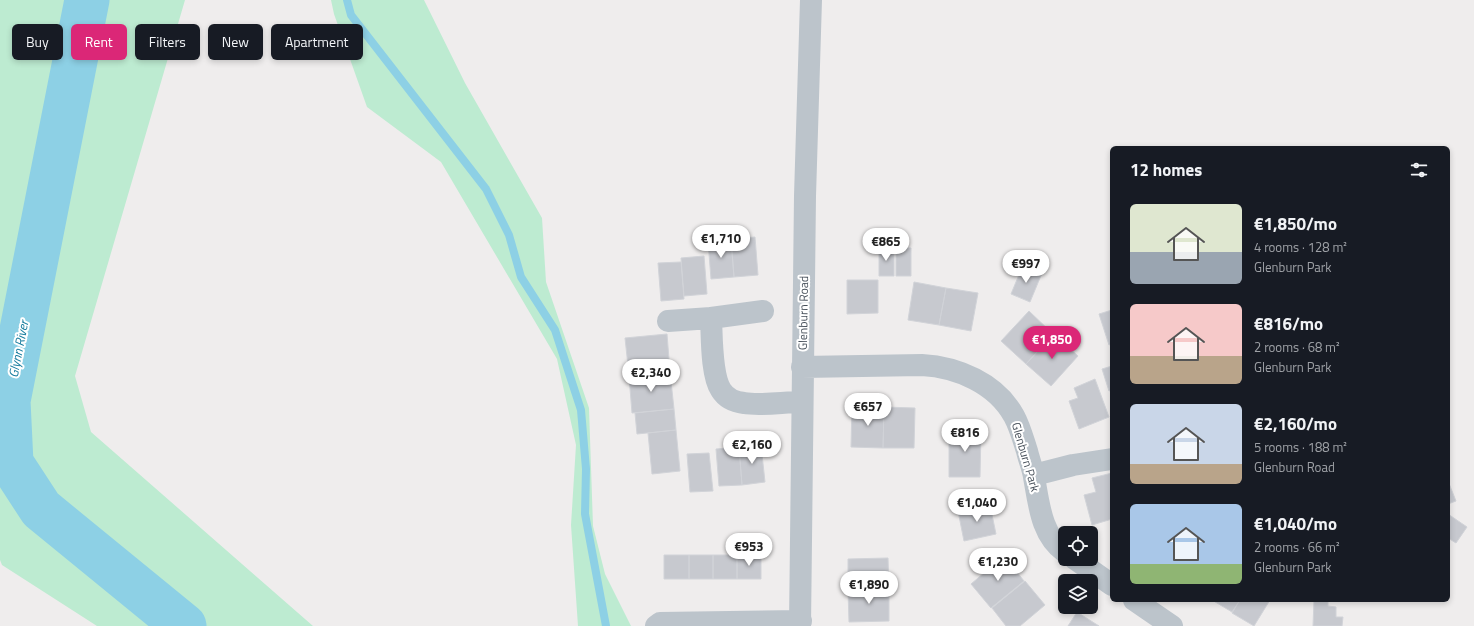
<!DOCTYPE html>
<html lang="en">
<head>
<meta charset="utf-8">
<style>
	body { margin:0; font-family:"Titillium Web",sans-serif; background:#242831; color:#f1f3f6; height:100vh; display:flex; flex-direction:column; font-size:15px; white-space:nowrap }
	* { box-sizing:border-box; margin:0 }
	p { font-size:13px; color:#9ea1a6 }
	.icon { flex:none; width:22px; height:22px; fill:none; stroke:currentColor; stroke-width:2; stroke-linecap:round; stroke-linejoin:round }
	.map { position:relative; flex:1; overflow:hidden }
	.sheet { position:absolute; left:1110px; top:146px; width:340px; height:456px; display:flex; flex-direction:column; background:#171b24; border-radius:6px; box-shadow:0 2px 6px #0003 }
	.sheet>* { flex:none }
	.guide { position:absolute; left:12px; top:24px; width:380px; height:36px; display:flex; gap:8px }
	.controls { position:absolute; left:1058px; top:526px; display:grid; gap:8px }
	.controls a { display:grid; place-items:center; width:40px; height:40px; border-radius:6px; background:#171b24; box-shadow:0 2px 6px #0003; font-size:20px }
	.price { position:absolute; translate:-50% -34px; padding:0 9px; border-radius:14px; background:#fff; color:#222; font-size:13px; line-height:26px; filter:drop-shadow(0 1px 2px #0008) }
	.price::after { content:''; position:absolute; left:50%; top:24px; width:12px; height:9px; margin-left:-6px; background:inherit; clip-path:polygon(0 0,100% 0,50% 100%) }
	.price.current { background:#db2777; color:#fff }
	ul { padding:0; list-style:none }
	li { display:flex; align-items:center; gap:12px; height:100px; padding:0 20px }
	li span { display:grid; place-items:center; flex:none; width:112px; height:80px; border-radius:6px; color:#555 }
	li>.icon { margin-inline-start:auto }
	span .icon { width:48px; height:48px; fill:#fffc; stroke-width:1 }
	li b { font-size:17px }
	h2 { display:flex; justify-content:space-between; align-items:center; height:48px; padding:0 20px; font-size:17px }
	.tag { padding:0 14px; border-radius:6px; background:#171b24; box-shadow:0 2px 6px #0003; font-size:14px; line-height:36px }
	.tag.current { background:#db2777; color:#fff }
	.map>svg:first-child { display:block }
	.green { fill:#bdebd1 }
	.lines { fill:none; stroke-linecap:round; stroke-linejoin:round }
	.stream { stroke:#8dd0e5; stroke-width:8 }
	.river { stroke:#8dd0e5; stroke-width:45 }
	.building { fill:#c7c9cf; stroke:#d1d3d8 }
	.minor { stroke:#bcc4cb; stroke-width:22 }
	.labels { text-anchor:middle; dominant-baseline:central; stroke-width:4; stroke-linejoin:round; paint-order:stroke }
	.street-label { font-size:12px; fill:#464f59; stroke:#fff }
	.water-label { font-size:13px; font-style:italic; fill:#157b9d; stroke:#fff }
</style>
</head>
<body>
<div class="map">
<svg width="1474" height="626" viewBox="0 0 1474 626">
	<rect width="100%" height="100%" fill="#efeded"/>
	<path class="green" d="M 0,0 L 185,0 L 75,376 L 91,432 L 313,626 L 97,626 L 2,565 L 0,560 Z
		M 331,0 L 424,0 L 465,83 L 542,218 L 546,282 L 589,408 L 593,526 L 605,574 L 631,626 L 578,626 L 571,525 L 576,445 L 557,359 L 441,162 L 367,107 L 334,14 Z"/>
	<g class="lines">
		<path class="stream" d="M 347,0 L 351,15 L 486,189 L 509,235 L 521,277 L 555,330 L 581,410 L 586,469 L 585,514 L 606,626"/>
		<path class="river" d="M 87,0 L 8,401 L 11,463 L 41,509 L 184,626"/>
	</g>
	<path class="building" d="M 755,237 L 758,275 L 734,277 L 731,239 Z
		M 731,240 L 734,277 L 711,279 L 708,241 Z
		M 879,248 L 894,248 L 894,276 L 879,276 Z
		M 896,248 L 911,248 L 911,276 L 896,276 Z
		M 704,256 L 707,294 L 684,296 L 681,258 Z
		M 681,262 L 684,299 L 661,301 L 658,263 Z
		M 1023,265 L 1042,273 L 1030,302 L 1011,294 Z
		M 847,280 L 878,280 L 878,313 L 847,314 Z
		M 914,282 L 946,288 L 939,325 L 908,320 Z
		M 946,288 L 978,293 L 971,331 L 939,325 Z
		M 1112,310 L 1112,344 L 1109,345 L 1099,314 Z
		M 1029,311 L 1053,334 L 1026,364 L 1001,341 Z
		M 667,334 L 670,372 L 629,375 L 625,338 Z
		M 1054,334 L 1078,356 L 1051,386 L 1026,364 Z
		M 1112,366 L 1112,390 L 1109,391 L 1102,369 Z
		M 670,372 L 674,409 L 632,413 L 629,376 Z
		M 1095,379 L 1109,417 L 1079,429 L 1069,401 L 1078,398 L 1074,388 Z
		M 852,406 L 884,407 L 883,448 L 851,447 Z
		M 884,407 L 915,408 L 914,448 L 883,448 Z
		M 674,409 L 676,430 L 637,434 L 635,413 Z
		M 676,430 L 680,471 L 652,474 L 648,433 Z
		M 949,430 L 981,430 L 980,477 L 949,477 Z
		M 761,445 L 765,482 L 742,485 L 739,447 Z
		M 739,447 L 742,485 L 719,486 L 716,449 Z
		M 709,453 L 713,491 L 690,492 L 687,454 Z
		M 1112,473 L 1112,519 L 1092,525 L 1084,495 L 1096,492 L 1092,478 Z
		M 1448,481 L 1456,501 L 1448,504 Z
		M 990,505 L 996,534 L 964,541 L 958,511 Z
		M 1448,514 L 1467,527 L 1456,543 L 1448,538 Z
		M 664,555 L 689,555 L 689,579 L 664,579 Z
		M 689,555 L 713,555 L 713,579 L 689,579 Z
		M 713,555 L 737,555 L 737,579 L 713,579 Z
		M 737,555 L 761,556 L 761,579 L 737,579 Z
		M 1004,556 L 1024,581 L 991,608 L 971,584 Z
		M 888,558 L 889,589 L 848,590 L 848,559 Z
		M 1025,581 L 1045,605 L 1020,626 L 1006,626 L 992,608 Z
		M 889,589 L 889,621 L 849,622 L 848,590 Z
		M 1212,600 L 1240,600 L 1232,612 Z
		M 1240,600 L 1270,600 L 1254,626 L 1232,613 Z
		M 1314,600 L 1328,600 L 1328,606 L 1336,607 L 1336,617 L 1343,617 L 1342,626 L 1313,626 Z
		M 1077,612 L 1099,626 L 1068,626 Z"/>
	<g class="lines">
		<path class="minor" d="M 711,318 L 763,311
			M 668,321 L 711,318 C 712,336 711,375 721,390 C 726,398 735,402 744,403 C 761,406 784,402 802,402
			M 802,367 L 922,365 C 957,367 996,383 1014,416 C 1020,427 1023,439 1027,451 C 1029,460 1033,469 1034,477 C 1039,504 1041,535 1065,552
			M 1034,475 L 1073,465 L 1112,459
			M 1075,559 L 1112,585
			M 1134,600 L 1172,626
			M 656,626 L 660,623 L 801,621
			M 800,626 L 805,196 L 811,0"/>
	</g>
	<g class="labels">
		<g class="street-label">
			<text transform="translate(803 313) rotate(-89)">Glenburn Road</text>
			<text transform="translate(1026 457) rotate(74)">Glenburn Park</text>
		</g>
		<g class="water-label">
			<text transform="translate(18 349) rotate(-79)">Glynn River</text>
		</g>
	</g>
</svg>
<div class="controls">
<a><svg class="icon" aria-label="locate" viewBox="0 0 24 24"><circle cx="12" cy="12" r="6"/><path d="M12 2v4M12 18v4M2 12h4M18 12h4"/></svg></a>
<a><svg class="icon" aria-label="layers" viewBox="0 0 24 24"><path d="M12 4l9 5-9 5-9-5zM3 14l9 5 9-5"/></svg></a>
</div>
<b class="price" style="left:721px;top:259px">€1,710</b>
<b class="price" style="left:886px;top:262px">€865</b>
<b class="price" style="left:1026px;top:284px">€997</b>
<b class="price current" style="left:1052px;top:360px">€1,850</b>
<b class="price" style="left:651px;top:393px">€2,340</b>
<b class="price" style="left:868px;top:427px">€657</b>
<b class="price" style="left:965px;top:453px">€816</b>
<b class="price" style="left:752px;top:465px">€2,160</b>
<b class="price" style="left:977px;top:523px">€1,040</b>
<b class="price" style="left:749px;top:567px">€953</b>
<b class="price" style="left:998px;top:582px">€1,230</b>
<b class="price" style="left:869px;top:605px">€1,890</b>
<div class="guide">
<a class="tag">Buy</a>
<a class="tag current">Rent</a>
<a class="tag">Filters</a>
<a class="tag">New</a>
<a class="tag">Apartment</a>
</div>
<section class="sheet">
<h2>12 homes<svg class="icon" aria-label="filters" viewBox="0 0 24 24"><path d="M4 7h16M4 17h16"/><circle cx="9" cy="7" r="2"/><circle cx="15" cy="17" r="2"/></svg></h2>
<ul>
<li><span style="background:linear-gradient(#dfe7d0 60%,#9aa5b1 0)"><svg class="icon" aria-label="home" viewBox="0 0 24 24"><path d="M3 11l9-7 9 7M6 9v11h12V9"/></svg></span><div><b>€1,850/mo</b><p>4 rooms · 128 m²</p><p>Glenburn Park</p></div></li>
<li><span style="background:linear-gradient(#f6c9c9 65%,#b9a48a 0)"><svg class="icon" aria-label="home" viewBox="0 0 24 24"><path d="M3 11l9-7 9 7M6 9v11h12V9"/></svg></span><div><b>€816/mo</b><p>2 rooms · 68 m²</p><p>Glenburn Park</p></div></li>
<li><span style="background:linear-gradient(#c9d6e8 75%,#b9a48a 0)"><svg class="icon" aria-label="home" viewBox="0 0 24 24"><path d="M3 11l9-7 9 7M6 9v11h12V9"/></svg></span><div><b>€2,160/mo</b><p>5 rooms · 188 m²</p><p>Glenburn Road</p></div></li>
<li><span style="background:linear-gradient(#a9c7e8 75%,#8fb573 0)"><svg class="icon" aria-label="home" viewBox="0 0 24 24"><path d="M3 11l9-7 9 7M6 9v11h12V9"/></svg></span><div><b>€1,040/mo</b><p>2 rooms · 66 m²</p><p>Glenburn Park</p></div></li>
</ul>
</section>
</div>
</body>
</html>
